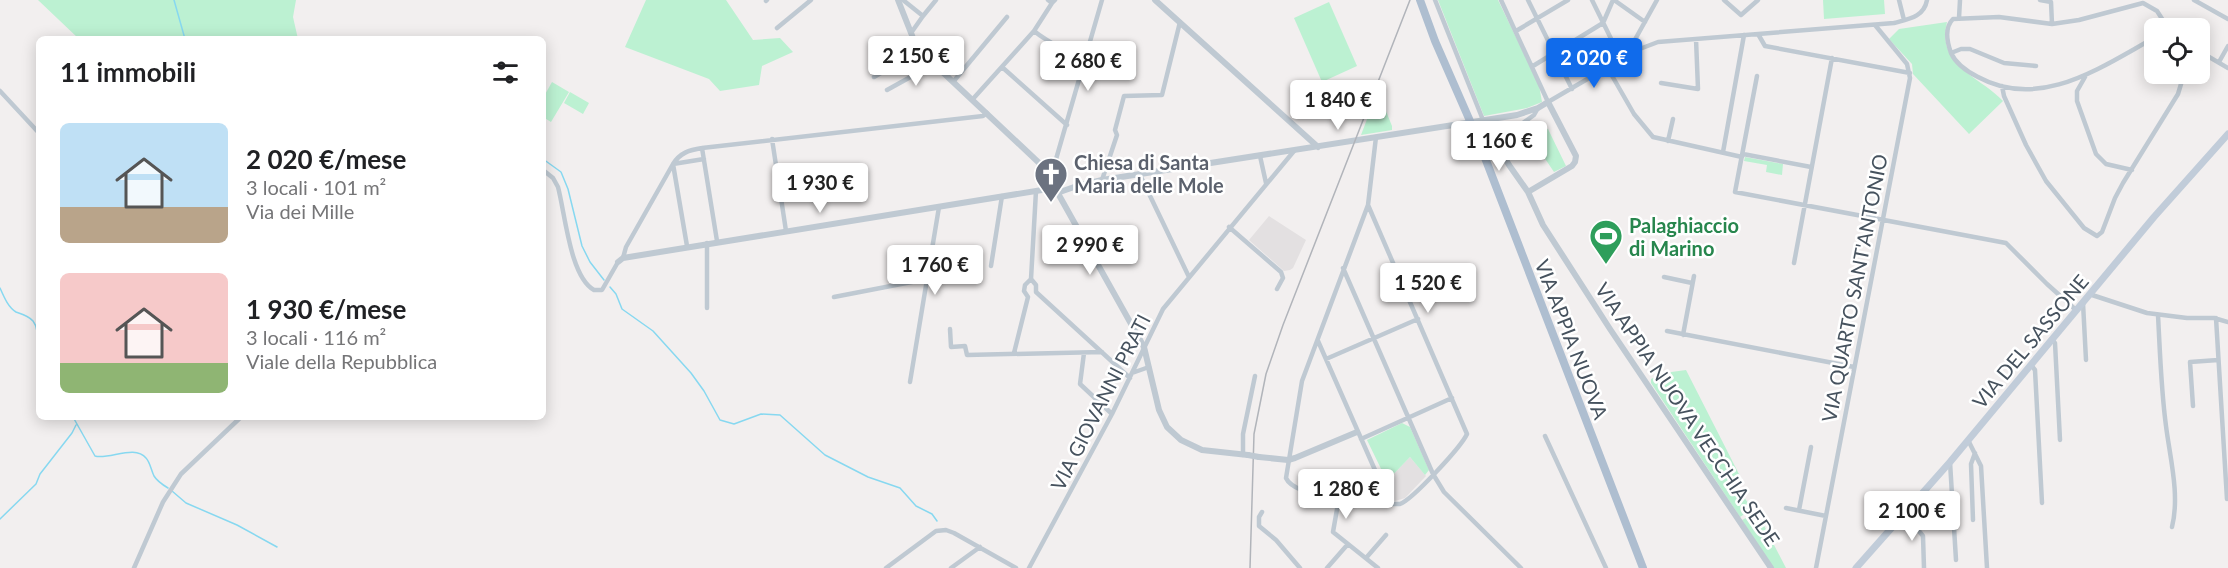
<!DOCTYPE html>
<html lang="it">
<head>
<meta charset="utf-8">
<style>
	body { margin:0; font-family:Lato,sans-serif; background:#f2f2f2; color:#202124; height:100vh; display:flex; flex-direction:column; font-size:22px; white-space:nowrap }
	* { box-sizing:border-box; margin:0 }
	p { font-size:20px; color:#757577 }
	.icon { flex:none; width:33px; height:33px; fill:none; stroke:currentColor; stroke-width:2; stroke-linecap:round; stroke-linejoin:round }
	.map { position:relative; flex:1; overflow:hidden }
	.details { position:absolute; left:36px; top:36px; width:510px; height:384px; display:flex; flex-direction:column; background:#fff; border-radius:9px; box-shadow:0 3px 15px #0003 }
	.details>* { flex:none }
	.tools { position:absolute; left:2144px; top:18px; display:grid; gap:12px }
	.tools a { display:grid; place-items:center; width:66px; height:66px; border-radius:9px; background:#fff; box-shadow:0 3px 15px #0003; font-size:30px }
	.price { position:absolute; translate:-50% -51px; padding:0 14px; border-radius:6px; background:#fff; color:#222; font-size:20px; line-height:39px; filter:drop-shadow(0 2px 3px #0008) }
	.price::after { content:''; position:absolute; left:50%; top:36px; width:18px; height:14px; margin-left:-9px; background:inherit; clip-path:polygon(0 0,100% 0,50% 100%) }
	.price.active { background:#106beb; color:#fff }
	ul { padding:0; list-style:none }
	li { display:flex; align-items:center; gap:18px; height:150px; padding:0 24px }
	li span { display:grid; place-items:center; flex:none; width:168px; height:120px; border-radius:9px; color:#555 }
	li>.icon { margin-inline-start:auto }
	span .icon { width:72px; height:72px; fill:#fffc; stroke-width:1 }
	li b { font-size:26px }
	h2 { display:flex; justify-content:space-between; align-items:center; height:72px; padding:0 24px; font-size:26px }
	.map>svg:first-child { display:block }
	.education { fill:#e3e0e1 }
	.green { fill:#bcf1d2 }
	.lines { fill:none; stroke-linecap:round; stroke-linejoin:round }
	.stream { stroke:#87d8f0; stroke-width:1.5 }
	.minor { stroke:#bfc9d2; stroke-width:4.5 }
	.tertiary { stroke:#bfc9d2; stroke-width:6 }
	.secondary { stroke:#c1ccd9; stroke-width:7 }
	.primary { stroke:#aebed0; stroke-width:8 }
	.rail { stroke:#b1b4ba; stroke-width:1.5 }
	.tertiary-bridge { stroke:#bfc9d2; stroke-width:6 }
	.labels { text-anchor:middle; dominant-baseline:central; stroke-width:5; stroke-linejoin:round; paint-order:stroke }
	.worship-label { font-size:20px; font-weight:bold; fill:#5b616d; stroke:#fff; text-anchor:start }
	.leisure-label { font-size:20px; font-weight:bold; fill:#27864d; stroke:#fff; text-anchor:start }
	.street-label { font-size:20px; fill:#46525e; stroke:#fff }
</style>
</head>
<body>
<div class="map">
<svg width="2228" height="568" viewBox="0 0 2228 568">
	<rect width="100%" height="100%" fill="#f2efef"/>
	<path class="education" d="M 1269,216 L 1306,240 L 1293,268 L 1290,270 L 1284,271 L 1249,240 Z
		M 1410,457 L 1426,476 L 1405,498 L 1395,501 L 1390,500 L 1385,488 L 1388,484 L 1386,482 Z"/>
	<path class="green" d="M 38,0 L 296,0 L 293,17 L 298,39 L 79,39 Z
		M 646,0 L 726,0 L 753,40 L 780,38 L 793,52 L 762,66 L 759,85 L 720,91 L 709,79 L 625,47 Z
		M 1438,0 L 1498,0 L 1539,85 L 1542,102 L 1527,108 L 1484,116 Z
		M 1823,0 L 1884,0 L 1885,14 L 1824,19 Z
		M 1329,2 L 1357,66 L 1322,82 L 1294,18 Z
		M 1947,22 C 1936,66 1980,76 2003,101 L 1969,134 L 1913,74 L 1912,64 L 1889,39 L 1899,29 Z
		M 552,82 L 569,92 L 551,122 L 543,117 L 543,98 Z
		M 570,92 L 589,103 L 583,114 L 564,103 Z
		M 1377,93 L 1384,107 L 1377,111 L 1377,112 L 1386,111 L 1392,126 L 1392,130 L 1361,135 Z
		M 1532,121 C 1536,127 1540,131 1548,129 L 1566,166 L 1554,172 L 1523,126 Z
		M 1745,157 L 1783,164 L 1782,175 L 1766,172 L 1767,165 L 1744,161 Z
		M 1686,370 L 1742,480 L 1736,485 L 1752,509 L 1740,517 L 1651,383 L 1651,379 L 1664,373 Z
		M 1402,423 L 1410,427 L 1429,470 L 1425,475 L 1410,457 L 1386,482 L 1383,480 L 1385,477 L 1367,440 Z
		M 1757,512 L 1786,568 L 1773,568 L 1742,520 Z"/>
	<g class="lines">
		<path class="stream" d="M 174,0 L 185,39
			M 543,159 L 561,172 L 568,189 L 582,246 L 590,262 L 604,280
			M 610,287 L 616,294 L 622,309 L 653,331 L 691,373 L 704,391 L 720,420 L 734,424 L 761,414 L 780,415 L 825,455 L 868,477 L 900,488 L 916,506 L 932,514 L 937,521
			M 0,288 C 4,297 8,307 16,312 C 22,314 29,316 33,321 C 41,331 34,347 39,359
			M 73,417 L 95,456 C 109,460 135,444 146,458 C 150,462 151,470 154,476 C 157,481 163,485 168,488
			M 172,491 L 186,503 L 237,525 L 277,547
			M 0,519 L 36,484 L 40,474 L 72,433 L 76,425"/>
		<path class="minor" d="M 903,0 L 923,16 L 911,33
			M 1048,0 L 1052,3 L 1055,0
			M 1435,0 L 1483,120
			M 1501,0 L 1548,102 L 1637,50 L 1637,46 L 1632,45 L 1627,55
			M 1528,0 L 1572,89
			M 1592,0 L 1621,59
			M 1614,0 L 1645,22
			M 1724,0 L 1741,15 L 1758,0
			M 1899,0 L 1904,20
			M 2040,0 L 2051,2 L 2052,24
			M 2194,0 L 2228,19
			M 766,1 L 767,0
			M 923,16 L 936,0
			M 1959,18 L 1960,0
			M 777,28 L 811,0
			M 1034,31 C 1050,44 1068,51 1085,63
			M 1516,31 L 1568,0
			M 1758,34 L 1765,46 L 1910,73
			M 2154,38 C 2101,67 2040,111 1978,77 C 1968,72 1956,64 1951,53 C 1947,42 1944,28 1953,19 L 1999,17 L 2052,24 L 2079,20 L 2143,3 L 2157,11 L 2168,28
			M 1632,45 L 1657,0
			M 1637,50 L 1658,42 L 1894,23 C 1909,19 1924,17 1927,0
			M 2199,51 L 2228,68
			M 1951,53 L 1961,49 L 1970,49 L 2004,63 L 2036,66
			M 2219,62 L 2228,46
			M 1533,66 L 1603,23 L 1613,0
			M 1002,67 L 1067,125
			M 1607,67 L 1634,114 L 1653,137 L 1742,157
			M 1757,76 L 1735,192 L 2006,243 L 2047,284 L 2076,310
			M 874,77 L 919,50
			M 2085,77 L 2077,91 L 2077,101 L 2096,154 L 2106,164 L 2132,170
			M 953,82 L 1007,17
			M 1661,83 L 1698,89 L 1696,39
			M 2002,86 L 2004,96 L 2026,145 L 2046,181 L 2084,228 L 2097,236 L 2102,232 L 2115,198 L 2123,183 L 2178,94 L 2184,74
			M 887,90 L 934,64
			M 0,91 L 39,133
			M 972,100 L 1034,31 L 1052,3
			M 772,139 L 786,231
			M 1668,141 L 1673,119
			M 1495,143 L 1534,115 L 1538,108
			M 702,148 L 717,241
			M 1723,152 L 1744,35
			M 1743,154 L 1811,167
			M 1260,156 L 1266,183
			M 543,170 L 553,178 L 558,187 C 565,213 570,277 594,290 L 602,290 L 618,262
			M 1049,171 L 1054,166 L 1102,0
			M 1140,175 L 1189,277
			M 1102,180 L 1117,135 L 1115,130 L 1124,96 L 1162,95 L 1180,22
			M 1368,205 L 1467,434 C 1461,447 1413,499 1400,504 C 1378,505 1295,499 1286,478 L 1302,381 L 1368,205 L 1376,137
			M 1229,227 L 1281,272 L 1283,278 L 1277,289
			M 687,246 L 673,164 L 704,159
			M 623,258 L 626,247 L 673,164 C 680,153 689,150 702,148 L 983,116 L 987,113
			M 1794,263 L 1832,58
			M 991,266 L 1002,196
			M 1343,268 L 1433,474 L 1444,492 L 1521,568
			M 1664,277 L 1692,283
			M 1031,279 L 1036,285 L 1036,292 L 1130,378
			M 1031,279 L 1036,191
			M 2089,294 L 2147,313 L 2187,318 L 2214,318 L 2228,322
			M 834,297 L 927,279
			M 2083,303 L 2086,360
			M 707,308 L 707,243
			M 2158,315 C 2160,352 2161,389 2166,426 C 2170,458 2180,495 2172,527
			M 2216,318 L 2227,499
			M 950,329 L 951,347 L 965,346 L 967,355 L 1102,352
			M 1667,331 L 1854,367
			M 1683,335 L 1694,276
			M 2052,339 L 2055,343 L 2060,440
			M 1318,341 L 1390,504
			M 1014,353 L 1028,297 L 1024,291 L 1025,285 L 1031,279
			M 1084,353 L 1080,384 L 1112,414
			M 1326,359 L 1418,319
			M 2031,365 L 2035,370 L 2042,503
			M 1132,373 L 1149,367
			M 910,382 L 939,207
			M 2193,406 L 2190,362 L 2218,360
			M 1545,436 L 1606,568
			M 1361,439 L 1452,398
			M 1968,440 L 1981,466 L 1987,568
			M 1243,455 L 1243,434 L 1255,376
			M 1950,462 L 1956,560
			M 1339,498 L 1333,532 L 1378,568
			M 1786,508 L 1826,516
			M 1799,510 L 1811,447
			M 1262,512 L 1259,517 L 1259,526 L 1276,540 L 1300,568
			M 1905,514 L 1923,536 L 1924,568
			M 1973,520 L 1971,464 L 1975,453
			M 1366,558 L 1386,535
			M 134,568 L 163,502 L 181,474 L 241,417
			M 886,568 L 936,531 L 946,530 L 954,533 L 1016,568
			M 951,568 L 980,547
			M 1029,568 L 1112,414 L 1163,309 L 1294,151
			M 1327,568 L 1348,544
			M 1816,568 L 1910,78 L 1907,64 L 1875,25"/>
		<path class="tertiary" d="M 898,0 L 917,48 L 1054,177
			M 1155,0 L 1318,147
			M 1483,120 L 1509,165 L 1528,192 L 1543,225 L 1610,329 L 1771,568
			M 1055,188 L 1058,186 L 1059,181 L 1054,177 L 1049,180 L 1049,185 L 1055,188 L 1144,347 L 1159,410 L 1167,427 L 1181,440 L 1202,450 L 1248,455
			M 1057,193 L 1077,186 L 1102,180 L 1517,115 L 1538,108 L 1548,102 L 1576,156 L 1575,162 L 1572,166 L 1528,192
			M 618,262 L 623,258 L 1054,188
			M 1259,457 L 1288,460 L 1295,458 L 1357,432"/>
		<path class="secondary" d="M 1856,568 L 1950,462 L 2154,217 L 2228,134"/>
		<path class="primary" d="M 1420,0 L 1435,41 L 1477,137 L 1643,568"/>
		<path class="rail" d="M 1250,568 L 1254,434 L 1266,374 L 1283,325 L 1410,0"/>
		<path class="tertiary-bridge" d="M 1248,455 L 1259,457"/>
	</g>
	<defs>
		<symbol id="church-pin" viewBox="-11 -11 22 30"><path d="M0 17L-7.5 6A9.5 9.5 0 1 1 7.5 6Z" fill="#6b7280" stroke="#fff"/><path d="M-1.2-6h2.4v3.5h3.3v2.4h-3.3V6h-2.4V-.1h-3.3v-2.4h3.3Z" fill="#fff"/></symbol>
		<symbol id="stadium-pin" viewBox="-11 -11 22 30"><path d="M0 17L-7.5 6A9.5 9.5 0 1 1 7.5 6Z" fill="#2e9e5b" stroke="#fff"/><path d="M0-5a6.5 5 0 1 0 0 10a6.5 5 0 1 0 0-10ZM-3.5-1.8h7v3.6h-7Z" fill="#fff"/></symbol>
	</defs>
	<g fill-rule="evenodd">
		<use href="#church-pin" x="1032" y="155" width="38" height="52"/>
		<use href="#stadium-pin" x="1587" y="217" width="38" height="52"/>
	</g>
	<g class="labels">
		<g class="worship-label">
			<text x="1074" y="162">Chiesa di Santa<tspan x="1074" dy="23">Maria delle Mole</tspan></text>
		</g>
		<g class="leisure-label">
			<text x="1629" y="225">Palaghiaccio<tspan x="1629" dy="23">di Marino</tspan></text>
		</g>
		<g class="street-label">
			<text transform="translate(1854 288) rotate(-79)">VIA QUARTO SANT'ANTONIO</text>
			<text transform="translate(1572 339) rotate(69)">VIA APPIA NUOVA</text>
			<text transform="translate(2030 341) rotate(-50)">VIA DEL SASSONE</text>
			<text transform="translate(1100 402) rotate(-63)">VIA GIOVANNI PRATI</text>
			<text transform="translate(1688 414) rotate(56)">VIA APPIA NUOVA VECCHIA SEDE</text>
		</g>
	</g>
</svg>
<div class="tools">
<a><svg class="icon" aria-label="locate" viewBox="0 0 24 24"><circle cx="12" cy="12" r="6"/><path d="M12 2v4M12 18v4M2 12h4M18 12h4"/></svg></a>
</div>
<b class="price" style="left:916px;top:87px">2 150 €</b>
<b class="price active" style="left:1594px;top:89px">2 020 €</b>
<b class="price" style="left:1088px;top:92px">2 680 €</b>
<b class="price" style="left:1338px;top:131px">1 840 €</b>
<b class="price" style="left:1499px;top:172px">1 160 €</b>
<b class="price" style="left:820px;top:214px">1 930 €</b>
<b class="price" style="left:1090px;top:276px">2 990 €</b>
<b class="price" style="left:935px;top:296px">1 760 €</b>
<b class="price" style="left:1428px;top:314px">1 520 €</b>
<b class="price" style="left:1346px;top:520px">1 280 €</b>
<b class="price" style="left:1912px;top:542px">2 100 €</b>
<section class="details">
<h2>11 immobili<svg class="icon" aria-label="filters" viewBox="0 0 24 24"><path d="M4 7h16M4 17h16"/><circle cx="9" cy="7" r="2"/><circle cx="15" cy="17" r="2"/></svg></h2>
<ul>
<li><span style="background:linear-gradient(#bfe0f5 70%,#b9a48a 0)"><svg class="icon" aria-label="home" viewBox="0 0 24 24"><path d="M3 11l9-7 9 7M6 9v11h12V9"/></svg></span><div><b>2 020 €/mese</b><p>3 locali · 101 m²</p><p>Via dei Mille</p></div></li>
<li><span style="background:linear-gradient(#f6c9c9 75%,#8fb573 0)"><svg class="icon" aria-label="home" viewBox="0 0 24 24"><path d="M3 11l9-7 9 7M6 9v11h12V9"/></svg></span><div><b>1 930 €/mese</b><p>3 locali · 116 m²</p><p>Viale della Repubblica</p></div></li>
</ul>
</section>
</div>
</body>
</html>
